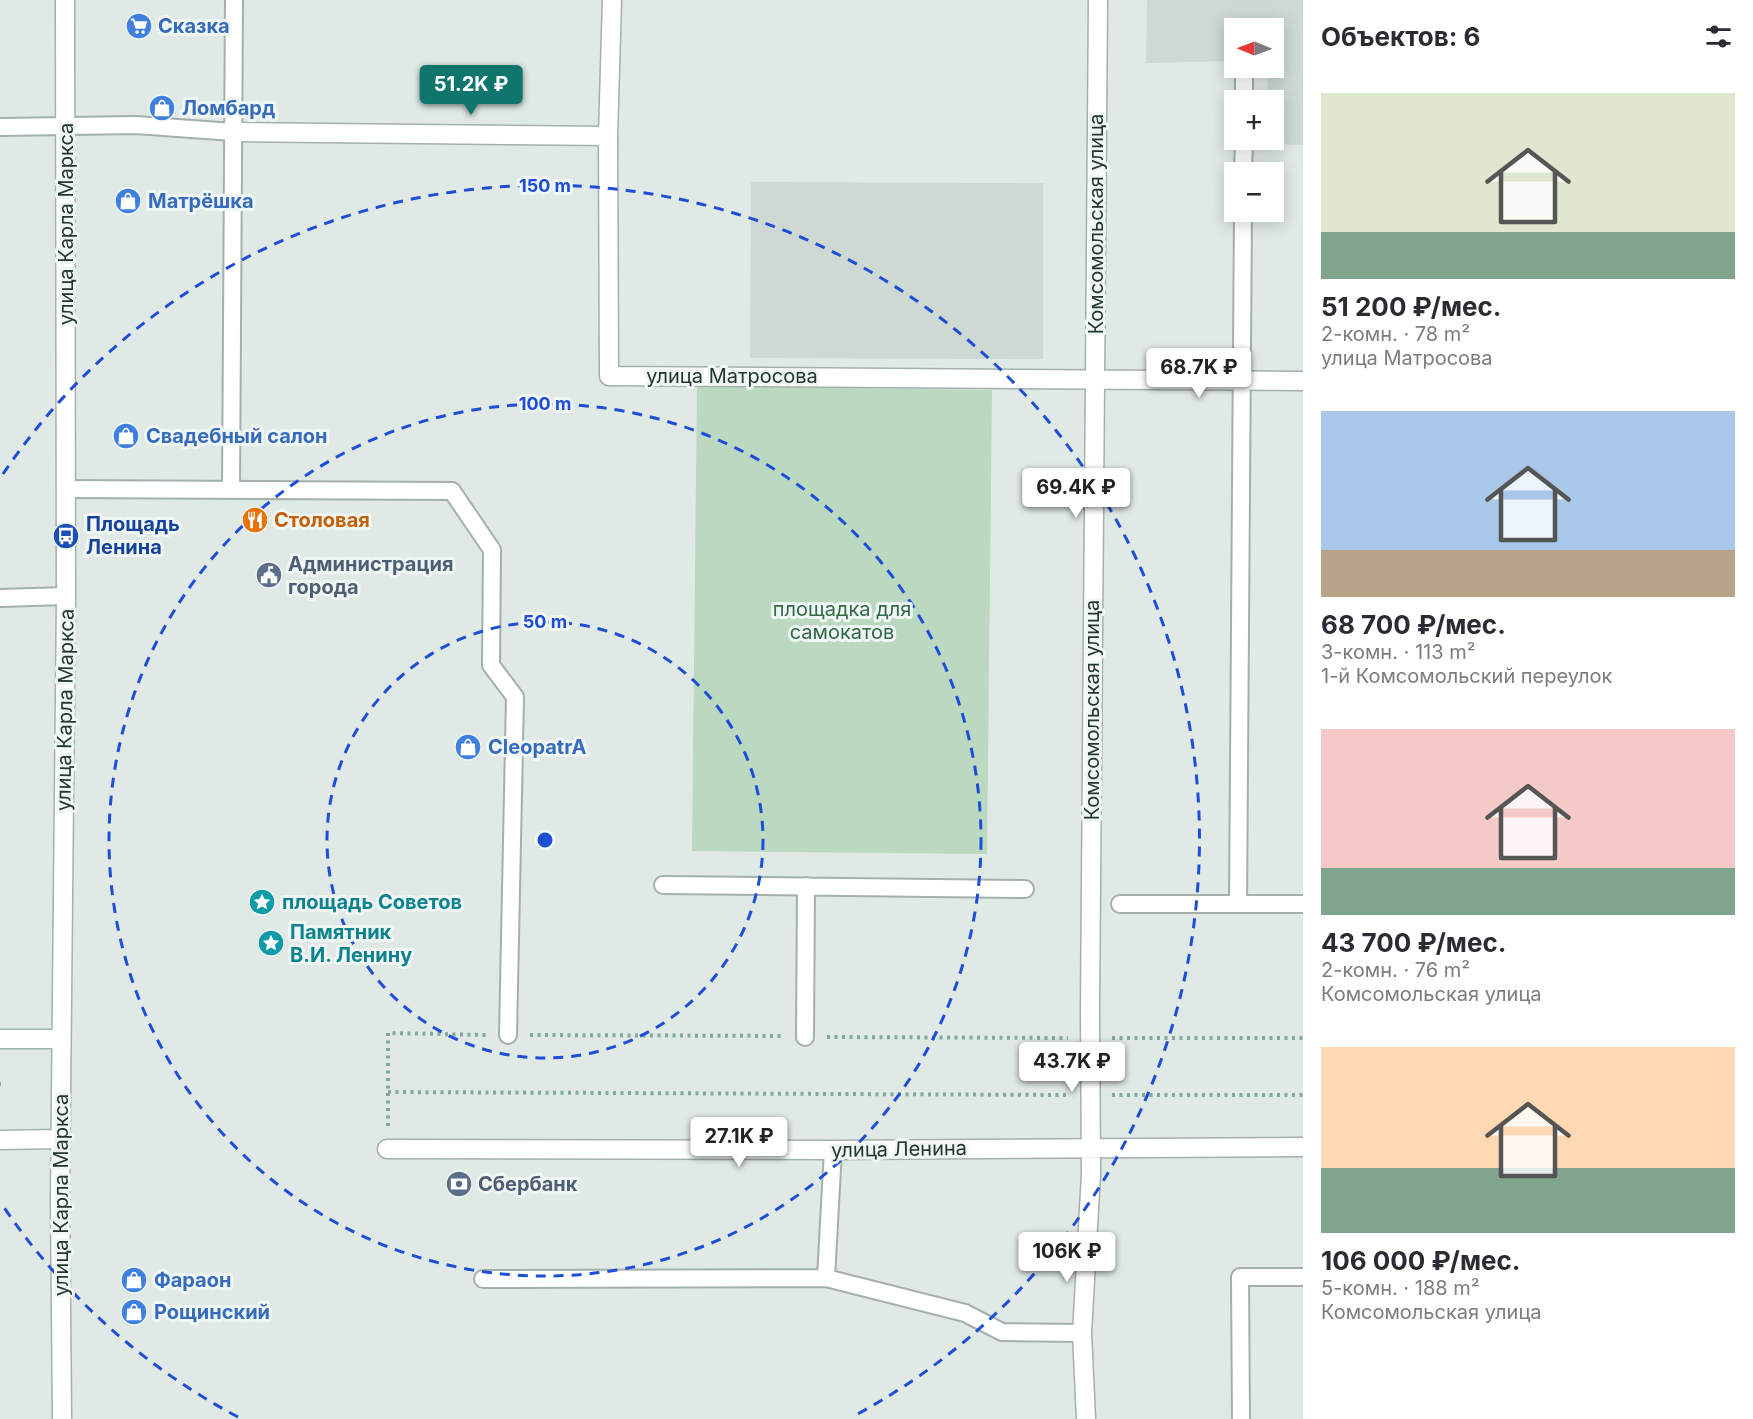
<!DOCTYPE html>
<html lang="ru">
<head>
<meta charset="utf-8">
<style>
	body { margin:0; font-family:Inter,sans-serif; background:#f2f2f3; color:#2b2b33; height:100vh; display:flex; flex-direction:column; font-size:22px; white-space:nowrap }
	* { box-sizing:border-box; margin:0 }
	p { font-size:20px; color:#7c7c81 }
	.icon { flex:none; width:33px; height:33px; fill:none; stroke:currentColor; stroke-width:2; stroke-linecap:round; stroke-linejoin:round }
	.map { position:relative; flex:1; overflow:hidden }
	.sheet { display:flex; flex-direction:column; background:#fff; width:450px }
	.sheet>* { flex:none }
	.needle { width:39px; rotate:271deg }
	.fabs { position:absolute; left:1224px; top:18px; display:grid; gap:12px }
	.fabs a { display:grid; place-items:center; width:60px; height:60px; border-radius:0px; background:#fff; box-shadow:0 3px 15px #0003; font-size:30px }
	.price { position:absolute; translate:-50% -51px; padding:0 14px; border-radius:6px; background:#fff; color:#222; font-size:20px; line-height:39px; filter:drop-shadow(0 2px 3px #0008) }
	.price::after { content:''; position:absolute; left:50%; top:36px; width:18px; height:14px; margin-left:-9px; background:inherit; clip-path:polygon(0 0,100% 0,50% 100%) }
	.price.active { background:#0f766e; color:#fff }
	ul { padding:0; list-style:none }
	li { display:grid; align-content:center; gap:12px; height:318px; padding:0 18px }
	li span { display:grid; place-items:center; height:186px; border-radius:0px; color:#555 }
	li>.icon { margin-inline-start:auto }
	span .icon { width:108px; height:108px; fill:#fffc; stroke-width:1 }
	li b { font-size:26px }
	h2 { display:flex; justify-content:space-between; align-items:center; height:72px; padding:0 18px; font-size:26px }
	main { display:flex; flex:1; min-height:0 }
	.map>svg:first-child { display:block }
	.built { fill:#ced9d3 }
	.green { fill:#bbd8c1 }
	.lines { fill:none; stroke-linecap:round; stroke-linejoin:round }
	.lane-casing { stroke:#a3b0ab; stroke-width:20 }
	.street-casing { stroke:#a3b0ab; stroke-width:21 }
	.secondary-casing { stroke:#a0b3ac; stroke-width:21 }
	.path { stroke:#83a99c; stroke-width:4; stroke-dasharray:3 4.5; stroke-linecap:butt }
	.lane { stroke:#fff; stroke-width:16 }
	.street { stroke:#fff; stroke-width:18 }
	.secondary { stroke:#fff; stroke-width:18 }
	.ring { fill:none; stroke:#1d4ed8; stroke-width:3; stroke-dasharray:10 8 }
	.labels { text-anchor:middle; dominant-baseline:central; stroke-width:6; stroke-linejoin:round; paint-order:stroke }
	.shop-label { font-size:20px; font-weight:bold; fill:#366cbe; stroke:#f0f6f3; text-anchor:start }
	.street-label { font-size:20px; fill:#223731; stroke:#f0f6f3 }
	.food-label { font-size:20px; font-weight:bold; fill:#c56008; stroke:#f0f6f3; text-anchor:start }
	.transit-label { font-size:20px; font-weight:bold; fill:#164399; stroke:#f0f6f3; text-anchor:start }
	.service-label { font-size:20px; font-weight:bold; fill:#4e5e75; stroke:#f0f6f3; text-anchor:start }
	.park-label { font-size:20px; fill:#316a45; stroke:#f0f6f3 }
	.culture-label { font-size:20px; font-weight:bold; fill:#0d838f; stroke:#f0f6f3; text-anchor:start }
	.centre { fill:#1d4ed8; stroke:#f0f6f3; stroke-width:3 }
	.ring-label { font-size:18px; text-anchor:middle; font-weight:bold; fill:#1d4ed8; stroke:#f0f6f3; stroke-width:6; stroke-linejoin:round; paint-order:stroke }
</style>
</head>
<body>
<main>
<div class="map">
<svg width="1303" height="1419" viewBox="0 0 1303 1419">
	<rect width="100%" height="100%" fill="#e0e9e5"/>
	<path class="built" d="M 1147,0 L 1303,0 L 1303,145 L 1269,144 L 1269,140 L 1274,140 L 1274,100 L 1268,100 L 1267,68 L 1274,68 L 1274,28 L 1234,28 L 1234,61 L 1146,63 Z
		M 751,182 L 1043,183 L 1043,359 L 750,358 Z"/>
	<path class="green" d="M 697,386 L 992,390 L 987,854 L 692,851 Z"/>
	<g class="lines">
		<defs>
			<path id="lane" d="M 1244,100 L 1244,79
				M 0,127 L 136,125 L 233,132
				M 1243,172 L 1244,140
				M 66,489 L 452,491 L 492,550 L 491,665 L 515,697 L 508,1035
				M 231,490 L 234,0
				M 0,598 L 66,596
				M 663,885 L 1025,889
				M 1120,904 L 1303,904
				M 1238,904 L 1243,212
				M 805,1037 L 806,886
				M 826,1278 L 833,1150
				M 483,1279 L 826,1278 L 965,1313 L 1002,1332 L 1082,1333
				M 1241,1419 L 1240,1277 L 1303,1277"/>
			<path id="street" d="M 233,132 L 608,136 L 612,0
				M 608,136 L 609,376 L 1303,381
				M 387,1149 L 833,1150 L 1303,1147
				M 1086,1419 L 1082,1333 L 1091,1174 L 1090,1011 L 1098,0"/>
			<path id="secondary" d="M 0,1039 L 61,1039
				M 0,1140 L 61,1139
				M 62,1419 L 60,1198 L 66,596 L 65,0"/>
		</defs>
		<use href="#lane" class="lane-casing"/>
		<use href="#street" class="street-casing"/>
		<use href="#secondary" class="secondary-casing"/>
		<path class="path" d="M 530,1035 L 783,1036
			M 827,1037 L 1068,1038
			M 1112,1038 L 1303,1038
			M 0,1084 L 1,1084
			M 388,1092 L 1068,1095
			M 1112,1095 L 1303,1095
			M 388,1126 L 388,1033 L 486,1035"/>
		<use href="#lane" class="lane"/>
		<use href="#street" class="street"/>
		<use href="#secondary" class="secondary"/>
	</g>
	<g class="ring">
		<circle cx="545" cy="840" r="218"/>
		<circle cx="545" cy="840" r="436"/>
		<path d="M238 1417A654 654 0 0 1 3 1206M3 474A654 654 0 1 1 852 1417"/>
	</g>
	<defs>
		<symbol id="supermarket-disc" viewBox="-11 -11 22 22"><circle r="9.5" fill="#3f7fe0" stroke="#f0f6f3"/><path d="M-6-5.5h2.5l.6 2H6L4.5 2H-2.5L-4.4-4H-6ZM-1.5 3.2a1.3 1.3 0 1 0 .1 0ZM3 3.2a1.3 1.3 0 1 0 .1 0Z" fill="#fff"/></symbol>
		<symbol id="shop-disc" viewBox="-11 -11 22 22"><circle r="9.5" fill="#3f7fe0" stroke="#f0f6f3"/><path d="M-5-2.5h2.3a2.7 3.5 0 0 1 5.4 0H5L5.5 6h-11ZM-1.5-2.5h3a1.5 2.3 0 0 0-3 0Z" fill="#fff"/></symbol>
		<symbol id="restaurant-disc" viewBox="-11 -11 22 22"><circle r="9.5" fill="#e8710a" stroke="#f0f6f3"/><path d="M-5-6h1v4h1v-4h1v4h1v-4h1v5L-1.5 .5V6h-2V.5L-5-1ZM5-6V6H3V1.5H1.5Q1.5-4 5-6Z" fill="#fff"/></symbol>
		<symbol id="bus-disc" viewBox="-11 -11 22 22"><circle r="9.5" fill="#1a4fb4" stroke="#f0f6f3"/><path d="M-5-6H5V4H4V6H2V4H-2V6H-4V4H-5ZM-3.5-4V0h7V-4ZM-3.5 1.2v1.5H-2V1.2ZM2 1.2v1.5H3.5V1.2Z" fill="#fff"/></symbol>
		<symbol id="civic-disc" viewBox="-11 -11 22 22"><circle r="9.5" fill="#5c6f8a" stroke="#f0f6f3"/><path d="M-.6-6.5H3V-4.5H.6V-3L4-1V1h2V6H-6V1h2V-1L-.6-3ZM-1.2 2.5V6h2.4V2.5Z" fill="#fff"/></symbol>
		<symbol id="sight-disc" viewBox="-11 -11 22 22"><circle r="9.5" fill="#0f9aa8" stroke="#f0f6f3"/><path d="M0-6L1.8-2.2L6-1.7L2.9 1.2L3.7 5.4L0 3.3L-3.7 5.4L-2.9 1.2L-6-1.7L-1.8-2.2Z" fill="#fff"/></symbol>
		<symbol id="bank-disc" viewBox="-11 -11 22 22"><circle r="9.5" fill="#5c6f8a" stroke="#f0f6f3"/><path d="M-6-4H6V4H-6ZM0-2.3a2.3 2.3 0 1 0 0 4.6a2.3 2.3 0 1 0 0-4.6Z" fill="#fff"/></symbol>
	</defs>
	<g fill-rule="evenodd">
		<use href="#supermarket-disc" x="124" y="11" width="30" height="30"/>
		<use href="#shop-disc" x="147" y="93" width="30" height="30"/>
		<use href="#shop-disc" x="113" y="186" width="30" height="30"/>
		<use href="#shop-disc" x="111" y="421" width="30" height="30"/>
		<use href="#restaurant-disc" x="240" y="505" width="30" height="30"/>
		<use href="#bus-disc" x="51" y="521" width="30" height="30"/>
		<use href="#civic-disc" x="254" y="560" width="30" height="30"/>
		<use href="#shop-disc" x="453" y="732" width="30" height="30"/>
		<use href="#sight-disc" x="247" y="887" width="30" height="30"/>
		<use href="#sight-disc" x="256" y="928" width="30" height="30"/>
		<use href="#bank-disc" x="444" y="1169" width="30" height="30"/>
		<use href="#shop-disc" x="119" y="1265" width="30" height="30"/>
		<use href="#shop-disc" x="119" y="1297" width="30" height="30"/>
	</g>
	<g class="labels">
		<g class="shop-label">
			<text x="158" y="26">Сказка</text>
			<text x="182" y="108">Ломбард</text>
			<text x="148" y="201">Матрёшка</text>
			<text x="146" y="436">Свадебный салон</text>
			<text x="488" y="747">CleopatrA</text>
			<text x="154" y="1280">Фараон</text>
			<text x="154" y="1312">Рощинский</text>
		</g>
		<g class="street-label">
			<text transform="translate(66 224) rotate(-90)">улица Карла Маркса</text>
			<text transform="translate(1096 224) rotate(-90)">Комсомольская улица</text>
			<text x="732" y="376">улица Матросова</text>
			<text transform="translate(65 710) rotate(-89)">улица Карла Маркса</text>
			<text transform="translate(1092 710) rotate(-90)">Комсомольская улица</text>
			<text transform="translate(899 1149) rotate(-1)">улица Ленина</text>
			<text transform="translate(61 1195) rotate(-90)">улица Карла Маркса</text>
		</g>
		<g class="food-label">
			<text x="274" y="520">Столовая</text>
		</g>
		<g class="transit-label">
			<text x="86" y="524">Площадь<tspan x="86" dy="23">Ленина</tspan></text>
		</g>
		<g class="service-label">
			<text x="288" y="564">Администрация<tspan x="288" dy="23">города</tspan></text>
			<text x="478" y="1184">Сбербанк</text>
		</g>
		<g class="park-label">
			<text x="842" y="609">площадка для<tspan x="842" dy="23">самокатов</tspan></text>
		</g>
		<g class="culture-label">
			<text x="282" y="902">площадь Советов</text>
			<text x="290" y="932">Памятник<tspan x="290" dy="23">В.И. Ленину</tspan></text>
		</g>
	</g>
	<circle cx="545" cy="840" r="9" class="centre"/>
	<g class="ring-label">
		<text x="545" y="192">150 m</text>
		<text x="545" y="410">100 m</text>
		<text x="545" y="628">50 m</text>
	</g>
</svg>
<div class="fabs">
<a><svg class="needle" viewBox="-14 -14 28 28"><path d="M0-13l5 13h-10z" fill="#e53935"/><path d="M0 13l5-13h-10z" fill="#7c7c81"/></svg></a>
<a>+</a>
<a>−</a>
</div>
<b class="price active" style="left:471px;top:116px">51.2K ₽</b>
<b class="price" style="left:1199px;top:399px">68.7K ₽</b>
<b class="price" style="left:1076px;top:519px">69.4K ₽</b>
<b class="price" style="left:1072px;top:1093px">43.7K ₽</b>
<b class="price" style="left:739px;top:1168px">27.1K ₽</b>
<b class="price" style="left:1067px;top:1283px">106K ₽</b>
</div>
<section class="sheet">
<h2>Объектов: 6<svg class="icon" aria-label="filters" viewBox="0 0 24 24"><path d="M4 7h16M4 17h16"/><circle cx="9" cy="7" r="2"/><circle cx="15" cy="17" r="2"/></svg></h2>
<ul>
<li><span style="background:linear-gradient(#dfe7d0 75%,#7fa58c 0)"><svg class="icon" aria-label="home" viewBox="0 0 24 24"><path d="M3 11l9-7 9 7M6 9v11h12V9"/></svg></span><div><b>51 200 ₽/мес.</b><p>2-комн. · 78 m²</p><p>улица Матросова</p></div></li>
<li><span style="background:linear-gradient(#a9c7e8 75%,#b9a48a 0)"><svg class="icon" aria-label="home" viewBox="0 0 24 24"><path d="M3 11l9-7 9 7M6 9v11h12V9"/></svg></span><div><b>68 700 ₽/мес.</b><p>3-комн. · 113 m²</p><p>1-й Комсомольский переулок</p></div></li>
<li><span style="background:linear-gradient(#f6c9c9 75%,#7fa58c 0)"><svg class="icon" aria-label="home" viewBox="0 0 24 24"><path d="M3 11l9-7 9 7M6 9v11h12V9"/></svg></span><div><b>43 700 ₽/мес.</b><p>2-комн. · 76 m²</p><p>Комсомольская улица</p></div></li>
<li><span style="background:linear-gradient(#ffd9b3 65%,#7fa58c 0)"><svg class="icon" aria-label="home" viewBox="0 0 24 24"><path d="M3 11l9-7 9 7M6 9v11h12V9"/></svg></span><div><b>106 000 ₽/мес.</b><p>5-комн. · 188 m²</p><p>Комсомольская улица</p></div></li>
</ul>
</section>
</main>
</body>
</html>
